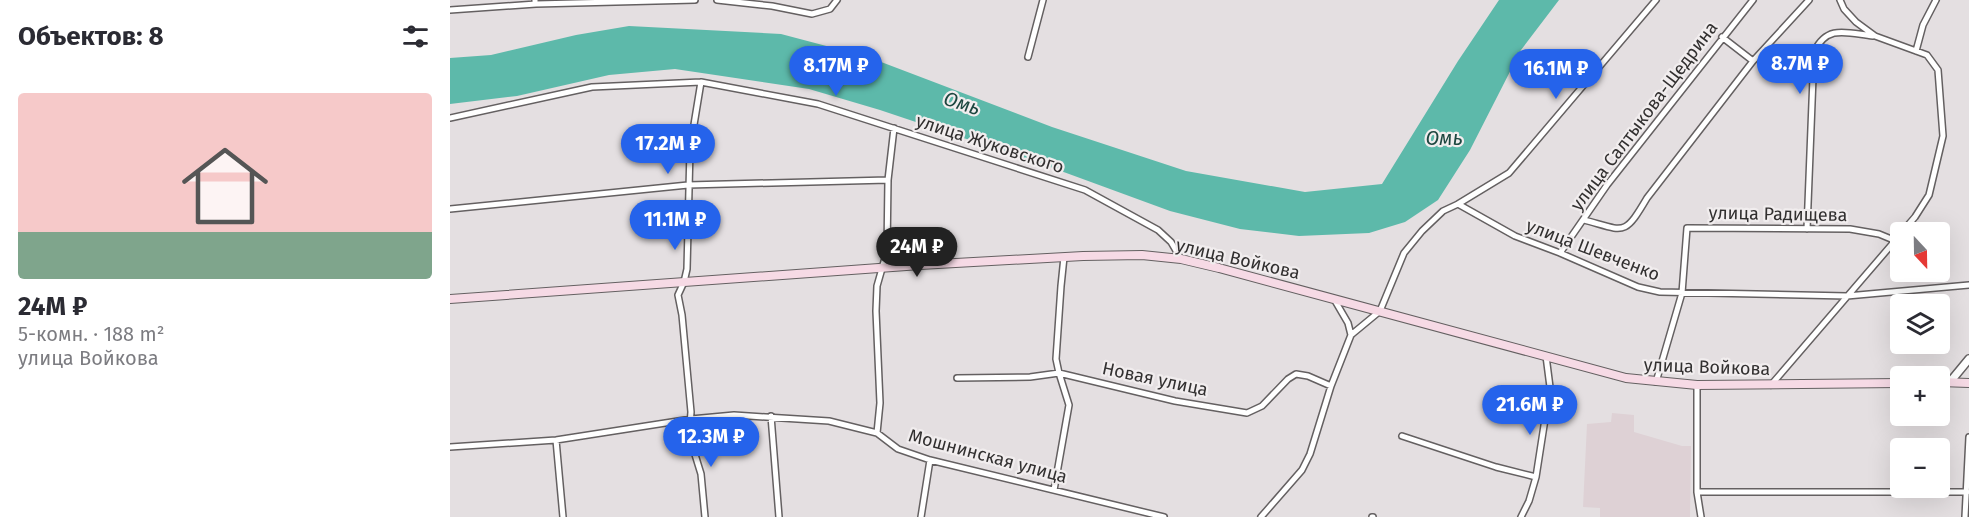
<!DOCTYPE html>
<html lang="ru">
<head>
<meta charset="utf-8">
<style>
	body { margin:0; font-family:"Fira Sans",sans-serif; background:#f7f7f7; color:#2b2b33; height:100vh; display:flex; flex-direction:column; font-size:22px; white-space:nowrap }
	* { box-sizing:border-box; margin:0 }
	p { font-size:20px; color:#7c7c81 }
	.icon { flex:none; width:33px; height:33px; fill:none; stroke:currentColor; stroke-width:2; stroke-linecap:round; stroke-linejoin:round }
	.map { position:relative; flex:1; overflow:hidden }
	.panel { display:flex; flex-direction:column; background:#fff; width:450px }
	.panel>* { flex:none }
	.needle { width:39px; rotate:158deg }
	.fabs { position:absolute; left:1440px; top:222px; display:grid; gap:12px }
	.fabs a { display:grid; place-items:center; width:60px; height:60px; border-radius:6px; background:#fff; box-shadow:0 6px 24px #0002; font-size:30px }
	.price { position:absolute; translate:-50% -51px; padding:0 14px; border-radius:21px; background:#2563eb; color:#fff; font-size:20px; line-height:39px; filter:drop-shadow(0 2px 3px #0008) }
	.price::after { content:''; position:absolute; left:50%; top:36px; width:18px; height:14px; margin-left:-9px; background:inherit; clip-path:polygon(0 0,100% 0,50% 100%) }
	.price.current { background:#222; color:#fff }
	ul { padding:0; list-style:none }
	li { display:grid; align-content:center; gap:12px; height:318px; padding:0 18px }
	li+li { border-top:2px solid #e1e1e2 }
	li span { display:grid; place-items:center; height:186px; border-radius:6px; color:#555 }
	li>.icon { margin-inline-start:auto }
	span .icon { width:108px; height:108px; fill:#fffc; stroke-width:1 }
	li b { font-size:26px }
	h2 { display:flex; justify-content:space-between; align-items:center; height:72px; padding:0 18px; font-size:26px }
	main { display:flex; flex:1; min-height:0 }
	.map>svg:first-child { display:block }
	.built { fill:#ded1d5 }
	.water { fill:#5db9aa }
	.lines { fill:none; stroke-linecap:round; stroke-linejoin:round }
	.minor-casing { stroke:#646061; stroke-width:8 }
	.tertiary-casing { stroke:#646061; stroke-width:10 }
	.secondary-casing { stroke:#646061; stroke-width:10 }
	.minor { stroke:#fff; stroke-width:5 }
	.tertiary { stroke:#fff; stroke-width:7 }
	.secondary { stroke:#f6dae5; stroke-width:8 }
	.labels { text-anchor:middle; dominant-baseline:central; stroke-width:4.5; stroke-linejoin:round; paint-order:stroke }
	.street-label { font-size:18px; fill:#323030; stroke:#f1edee }
	.water-label { font-size:20px; font-style:italic; fill:#1d4740; stroke:#f1edee }
</style>
</head>
<body>
<main>
<section class="panel">
<h2>Объектов: 8<svg class="icon" aria-label="filters" viewBox="0 0 24 24"><path d="M4 7h16M4 17h16"/><circle cx="9" cy="7" r="2"/><circle cx="15" cy="17" r="2"/></svg></h2>
<ul>
<li><span style="background:linear-gradient(#f6c9c9 75%,#7fa58c 0)"><svg class="icon" aria-label="home" viewBox="0 0 24 24"><path d="M3 11l9-7 9 7M6 9v11h12V9"/></svg></span><div><b>24M ₽</b><p>5-комн. · 188 m²</p><p>улица Войкова</p></div></li>
</ul>
</section>
<div class="map">
<svg width="1519" height="517" viewBox="0 0 1519 517">
	<rect width="100%" height="100%" fill="#e4dfe1"/>
	<path class="built" d="M 1162,413 L 1184,415 L 1184,432 L 1232,446 L 1241,446 L 1240,517 L 1150,517 L 1150,508 L 1133,507 L 1137,424 L 1161,422 Z"/>
	<path class="water" d="M 1049,0 L 1109,0 L 1071,50 L 1020,150 L 988,200 L 955,222 L 919,233 L 849,236 L 790,229 L 720,211 L 600,167 L 430,110 L 359,89 L 225,69 L 159,75 L 67,96 L 0,104 L 0,58 L 41,55 L 126,35 L 179,26 L 331,34 L 418,57 L 602,127 L 736,171 L 855,192 L 932,184 L 1008,61 Z"/>
	<g class="lines">
		<defs>
			<path id="minor" d="M 267,0 L 322,6 L 362,14 L 380,9 L 387,0
				M 1390,0 L 1394,9 L 1406,22 L 1425,36 L 1477,55 L 1488,70 L 1493,136 L 1479,195 L 1465,217 L 1452,232
				M 85,1 L 85,0
				M 0,10 L 86,4 L 245,0
				M 1272,37 L 1303,61
				M 1466,51 L 1473,25 L 1486,0
				M 578,57 L 593,0
				M 251,82 L 240,149 L 237,269 L 234,282 L 228,295 L 232,315 L 241,412 L 239,435 L 251,474 L 255,517
				M 0,118 L 142,87 L 251,82 L 368,104 L 635,190 L 708,230 L 721,242 L 731,259
				M 1008,204 L 1059,173 L 1206,0
				M 0,209 L 238,185 L 438,180
				M 1134,220 C 1175,231 1174,237 1197,198 L 1303,61 L 1359,0
				M 1357,229 L 1364,52 C 1377,24 1397,33 1423,36
				M 1110,253 L 1157,185 L 1303,0
				M 884,299 L 898,323 L 901,335
				M 507,378 L 580,377 L 609,373 L 725,401 L 797,413 L 812,406 L 838,379 L 846,374 L 858,376 L 881,386
				M 1206,382 L 1232,293 L 1237,228 L 1400,229 L 1429,234 L 1446,241
				M 1247,385 L 1247,492 L 1251,517
				M 1321,385 L 1450,235
				M 321,416 L 329,517
				M 427,433 L 430,403 L 426,311 L 427,286 L 437,251 L 438,180 L 444,128
				M 952,436 L 1046,467 L 1086,477
				M 106,440 L 113,517
				M 0,447 L 106,440 L 241,419 L 284,415 L 379,421 L 427,433 L 448,449 L 480,460 L 714,517
				M 604,490 L 619,405 L 609,373 L 606,359 L 611,286 L 614,257
				M 1247,492 L 1517,492
				M 471,517 L 480,460
				M 811,517 L 852,470 L 860,454 L 881,386 L 901,335 L 930,311 L 954,253 L 972,231 L 993,211 L 1008,204 L 1065,236 L 1110,253 L 1188,287 L 1210,292 L 1397,296 L 1519,285
				M 922,517 L 923,517
				M 1071,517 L 1079,501 L 1086,477 L 1100,387 L 1096,356
				M 1515,517 L 1519,437"/>
			<path id="tertiary" d="M 1500,382 L 1519,359"/>
			<path id="secondary" d="M 0,299 L 470,265 L 633,256 L 692,255 L 731,259 L 769,268 L 1176,378 L 1247,385 L 1450,383
				M 1490,382 L 1519,383"/>
		</defs>
		<use href="#minor" class="minor-casing"/>
		<use href="#tertiary" class="tertiary-casing"/>
		<use href="#secondary" class="secondary-casing"/>
		<use href="#minor" class="minor"/>
		<use href="#tertiary" class="tertiary"/>
		<use href="#secondary" class="secondary"/>
	</g>
	<g class="labels">
		<g class="street-label">
			<text transform="translate(1194 116) rotate(-53)">улица Салтыкова-Щедрина</text>
			<text transform="translate(540 144) rotate(18)">улица Жуковского</text>
			<text transform="translate(1328 214) rotate(1)">улица Радищева</text>
			<text transform="translate(1143 250) rotate(21)">улица Шевченко</text>
			<text transform="translate(788 259) rotate(13)">улица Войкова</text>
			<text transform="translate(1257 367) rotate(2)">улица Войкова</text>
			<text transform="translate(705 379) rotate(12)">Новая улица</text>
			<text transform="translate(538 456) rotate(15)">Мошнинская улица</text>
		</g>
		<g class="water-label">
			<text transform="translate(512 103) rotate(18)">Омь</text>
			<text x="994" y="138">Омь</text>
		</g>
	</g>
</svg>
<div class="fabs">
<a><svg class="needle" viewBox="-14 -14 28 28"><path d="M0-13l5 13h-10z" fill="#e53935"/><path d="M0 13l5-13h-10z" fill="#7c7c81"/></svg></a>
<a><svg class="icon" aria-label="layers" viewBox="0 0 24 24"><path d="M12 4l9 5-9 5-9-5zM3 14l9 5 9-5"/></svg></a>
<a>+</a>
<a>−</a>
</div>
<b class="price" style="left:1350px;top:95px">8.7M ₽</b>
<b class="price" style="left:386px;top:97px">8.17M ₽</b>
<b class="price" style="left:1106px;top:100px">16.1M ₽</b>
<b class="price" style="left:218px;top:175px">17.2M ₽</b>
<b class="price" style="left:225px;top:251px">11.1M ₽</b>
<b class="price current" style="left:467px;top:278px">24M ₽</b>
<b class="price" style="left:1080px;top:436px">21.6M ₽</b>
<b class="price" style="left:261px;top:468px">12.3M ₽</b>
</div>
</main>
</body>
</html>
